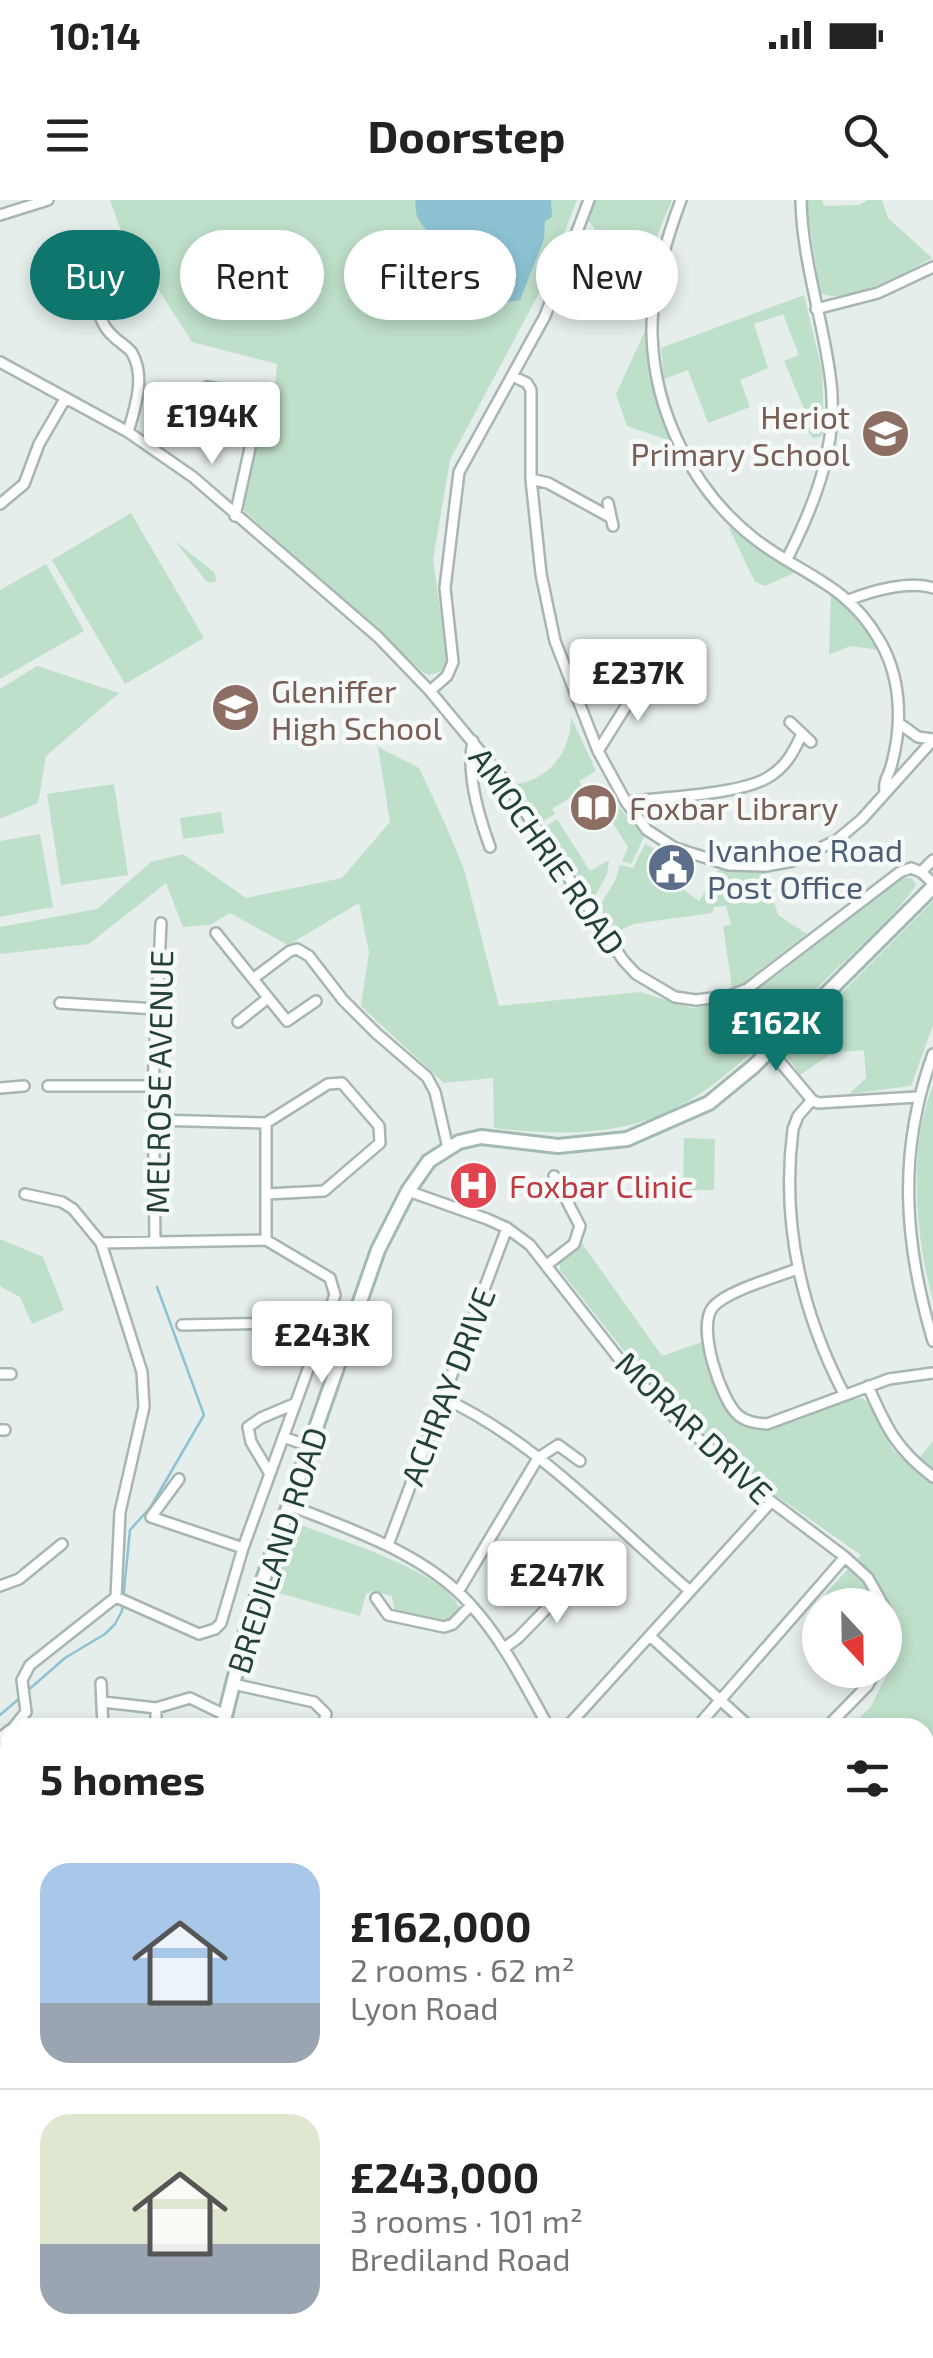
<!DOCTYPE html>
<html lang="en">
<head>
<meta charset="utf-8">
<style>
	body { margin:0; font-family:"Exo 2",sans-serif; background:#f2f2f2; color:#222; height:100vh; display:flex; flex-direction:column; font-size:38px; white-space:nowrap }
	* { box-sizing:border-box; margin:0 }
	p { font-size:32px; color:#767676 }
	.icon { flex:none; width:55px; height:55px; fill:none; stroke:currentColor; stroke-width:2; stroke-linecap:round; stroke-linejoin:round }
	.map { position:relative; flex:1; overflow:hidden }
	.panel { position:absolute; left:0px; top:1518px; width:935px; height:642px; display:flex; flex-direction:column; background:#fff; border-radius:30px 30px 0 0; box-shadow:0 5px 15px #0003 }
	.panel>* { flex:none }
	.guide { position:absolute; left:30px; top:30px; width:875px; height:90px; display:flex; gap:20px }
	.needle { width:65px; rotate:158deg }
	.tools { position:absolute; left:802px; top:1388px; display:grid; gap:20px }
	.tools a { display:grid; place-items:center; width:100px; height:100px; border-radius:50%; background:#fff; box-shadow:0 5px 15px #0003; font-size:50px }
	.price { position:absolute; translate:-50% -85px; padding:0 22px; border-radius:10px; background:#fff; color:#222; font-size:32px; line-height:65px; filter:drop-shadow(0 2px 5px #0008) }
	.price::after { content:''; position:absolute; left:50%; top:60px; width:30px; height:22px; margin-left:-15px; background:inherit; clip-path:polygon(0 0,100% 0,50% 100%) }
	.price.on { background:#0f766e; color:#fff }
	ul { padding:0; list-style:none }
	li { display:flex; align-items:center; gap:30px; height:250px; padding:0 40px }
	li+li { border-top:2px solid #e0e0e0 }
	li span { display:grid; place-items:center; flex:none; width:280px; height:200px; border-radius:30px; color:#555 }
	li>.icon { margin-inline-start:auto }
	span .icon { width:120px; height:120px; fill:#fffc; stroke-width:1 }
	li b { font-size:42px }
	h2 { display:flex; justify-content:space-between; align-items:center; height:120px; padding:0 40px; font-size:42px }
	.tag { padding:0 35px; border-radius:45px; background:#fff; box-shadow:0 5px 15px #0003; font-size:35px; line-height:90px }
	.tag.on { background:#0f766e; color:#fff }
	.status { display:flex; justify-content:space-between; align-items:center; height:70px; padding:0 50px; background:#fff; direction:ltr }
	.status svg { height:28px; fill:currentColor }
	header { display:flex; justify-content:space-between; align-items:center; height:130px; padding:0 40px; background:#fff; font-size:45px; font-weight:700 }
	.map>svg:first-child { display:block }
	.green { fill:#bedfc9 }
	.water { fill:#8dc2d3 }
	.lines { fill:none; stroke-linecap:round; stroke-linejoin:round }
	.stream { stroke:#8dc2d3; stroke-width:2.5 }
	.street-casing { stroke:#a7b6b3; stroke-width:14 }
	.secondary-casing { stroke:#a3bab3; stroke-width:18 }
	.street { stroke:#fff; stroke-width:9 }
	.secondary { stroke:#fff; stroke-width:12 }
	.labels { text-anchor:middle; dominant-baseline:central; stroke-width:9; stroke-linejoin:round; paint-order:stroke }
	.education-label { font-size:32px; fill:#785e54; stroke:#f5faf8; text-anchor:start }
	.service-label { font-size:32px; fill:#4e5e75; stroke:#f5faf8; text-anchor:start }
	.street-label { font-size:32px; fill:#23403b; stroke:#f5faf8 }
	.health-label { font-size:32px; fill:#be3a42; stroke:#f5faf8; text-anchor:start }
</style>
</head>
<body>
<div class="status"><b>10:14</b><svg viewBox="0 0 49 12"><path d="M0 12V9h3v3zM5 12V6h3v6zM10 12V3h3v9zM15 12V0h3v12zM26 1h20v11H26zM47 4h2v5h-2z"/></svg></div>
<header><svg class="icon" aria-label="menu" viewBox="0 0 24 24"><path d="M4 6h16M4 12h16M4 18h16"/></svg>Doorstep<svg class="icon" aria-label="search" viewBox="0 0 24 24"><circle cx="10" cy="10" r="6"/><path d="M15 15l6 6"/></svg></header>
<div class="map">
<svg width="933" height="2158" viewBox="0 0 933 2158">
	<rect width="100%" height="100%" fill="#e5eeeb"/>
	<path class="green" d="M 110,0 L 577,0 L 546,80 L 450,260 L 433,359 L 447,462 L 442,471 L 430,475 L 424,473 L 241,308 L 258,227 L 273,204 L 277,164 L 192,142 L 121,31 Z
		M 594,0 L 672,0 L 658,33 L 647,99 L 588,20 Z
		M 806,0 L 822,0 L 824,6 L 859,5 L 868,0 L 882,0 L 888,18 L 932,58 C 907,72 847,106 820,93 Z
		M 804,95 L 822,170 L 824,231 L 820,237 L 813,238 L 807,230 L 811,225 L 784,161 L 799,155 L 783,114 L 754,124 L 768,168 L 740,180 L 750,207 L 708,223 L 688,170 L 664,179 L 661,148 Z
		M 646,129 C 648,169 656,203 671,241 L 627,226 L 616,194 Z
		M 131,313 L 204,438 L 125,484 L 52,360 Z
		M 728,326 L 794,373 L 765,386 L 755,382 Z
		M 175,341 L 215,373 L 216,381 L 210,383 L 206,381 Z
		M 46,364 L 84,431 L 0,479 L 0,390 Z
		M 831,393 L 861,424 L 879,450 L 850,446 L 829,455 Z
		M 37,466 L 119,493 L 46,556 L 38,603 L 0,619 L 0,489 Z
		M 571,517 L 596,571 L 579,581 L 587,595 L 575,603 L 571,597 L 552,609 L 555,614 L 542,622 L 517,584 C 551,578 571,551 571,517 Z
		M 378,547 L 419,568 L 443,619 L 464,669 L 499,806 L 640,792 L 692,808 L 729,803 L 745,797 L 776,776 L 901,678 L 912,678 L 916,685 C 895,717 849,756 820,785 C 708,897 664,949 494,928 L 493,878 L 444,883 L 361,806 L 369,752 L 359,703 L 288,745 L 230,713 L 210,725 L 183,727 L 166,683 L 89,744 L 0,754 L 0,727 L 97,709 L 151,662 L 183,654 L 246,698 L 342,678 L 390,622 Z
		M 114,584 L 128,675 L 61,685 L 47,594 Z
		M 612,599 L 644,637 L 631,664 L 622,661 L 628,647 L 602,606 Z
		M 221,612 L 224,633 L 183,639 L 180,618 Z
		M 557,619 L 590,671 L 609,660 L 607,674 L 595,696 L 589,694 L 546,626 Z
		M 40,634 L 53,707 L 0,717 L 0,641 Z
		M 645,644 L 654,648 L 646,664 L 686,684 L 684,690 L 699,701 L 719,670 L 765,672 L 778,715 L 807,734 L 743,783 L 732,787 L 723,726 L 731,725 L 726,706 L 714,707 L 712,713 L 633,724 L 615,733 L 599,707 L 616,679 L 620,665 L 633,668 Z
		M 933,701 L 933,825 L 911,886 L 849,894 L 866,878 L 864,850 L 832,853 L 800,875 L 787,856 L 789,846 Z
		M 933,885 L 933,1100 C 915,1037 908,947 933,885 Z
		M 684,938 L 715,939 L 714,990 L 683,990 Z
		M 0,1039 L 43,1057 L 64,1110 L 32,1124 L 20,1097 L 0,1086 Z
		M 581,1042 L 662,1156 L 702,1142 C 732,1219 727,1247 818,1212 C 832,1206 847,1199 862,1198 L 868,1202 L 893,1250 L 912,1267 L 933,1241 L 933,1568 L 925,1569 L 925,1528 L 849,1527 L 870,1508 L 895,1459 L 885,1449 L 885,1405 L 837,1405 L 825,1394 L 861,1355 L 771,1292 L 655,1190 L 560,1070 L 560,1063 Z
		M 298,1324 C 334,1338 450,1373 460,1410 L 449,1422 L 442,1422 L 395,1412 L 392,1396 L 372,1391 L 366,1394 L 360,1416 L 272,1391 Z
		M 925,1838 L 933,1838 L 933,1938 L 925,1944 Z
		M 933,2127 L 933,2158 L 883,2158 L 893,2150 L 925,2150 L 925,2128 Z
		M 399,2150 L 519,2150 L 508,2158 L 397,2158 Z
		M 647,2150 L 731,2150 L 731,2158 L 667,2158 Z"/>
	<path class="water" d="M 415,0 L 551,0 L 552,17 L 545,21 L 544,39 L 520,100 L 502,103 C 487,95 423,33 417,16 C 415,11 416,5 415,0 Z"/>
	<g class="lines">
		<path class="stream" d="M 26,1492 L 65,1458 L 105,1434 L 115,1424 L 122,1411 L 130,1330 L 150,1308 L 204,1215 L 157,1087
			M 0,1515 L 20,1498"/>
		<defs>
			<path id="street" d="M 681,0 C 666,40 651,90 652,134 C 654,212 693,291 755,339 C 800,374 846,383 878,438 C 901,475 903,521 892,563 C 890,574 883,580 885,591
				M 0,15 L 48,0
				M 94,94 C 98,111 101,126 114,137 C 119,142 128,147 132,153 C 146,177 135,208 128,232
				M 816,109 L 878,93 L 933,67
				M 0,162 L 128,232 L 193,277 L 378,437 L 430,491 L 504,580 L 623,760 L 636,774 L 675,797 L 696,800 L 729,796 L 747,789 L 900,672 L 911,668 L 921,672 L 933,683
				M 512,176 L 527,183 L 531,190 L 531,279 L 541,374 L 555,441 L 598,551 L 626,602 L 647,630 L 675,648 L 729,665 L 766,666 L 793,661 L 837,640 L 862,619 L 933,540
				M 207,187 L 234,191 L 252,201 L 257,216 L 235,316
				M 531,279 L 548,283 L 608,316
				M 608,303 L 613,326
				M 0,304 L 24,284 L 39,244 L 65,199
				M 787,359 C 816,302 840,240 830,175 C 822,116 802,59 801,0
				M 849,400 C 871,391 910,380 933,388
				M 643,465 L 650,486
				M 430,491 L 447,476 L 453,462 L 445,388 L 459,272 L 545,116 L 589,0
				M 790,522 L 811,542
				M 900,524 L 918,537 L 933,539
				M 473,541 C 466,573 479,617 490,647
				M 598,551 L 645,476
				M 626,602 C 663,597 737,595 767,578 C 785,568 793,553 801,536
				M 921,672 L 933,660
				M 216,733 L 287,821 L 316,801
				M 254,778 L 290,751 L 297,749 L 309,756 L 343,800 L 376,833 L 427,877 L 435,892 L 448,948
				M 60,803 L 156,809
				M 238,822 L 268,798
				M 770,850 L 812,900 L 818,903 L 917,897
				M 933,854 C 897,952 904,1043 933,1141
				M 48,886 L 153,886
				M 0,888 L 24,886
				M 812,900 L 798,916 L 793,929 C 781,1022 801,1111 844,1194
				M 154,920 L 266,923 L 328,884 L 342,883 L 379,926 L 380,943 L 324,991 L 267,994
				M 408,991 L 487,1019 L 507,1028 L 530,1045 L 624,1165 L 665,1209 L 759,1292 L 845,1357 L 868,1378 L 883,1405
				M 266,1040 L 266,923
				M 155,1041 L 153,886 L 161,723
				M 101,1043 L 266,1040 L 330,1078 L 335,1095 L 243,1348 L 221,1423 L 215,1429 L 199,1434 L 116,1397
				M 548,1064 L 574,1044 L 580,1026 L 554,976
				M 797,1069 C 777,1077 726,1091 713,1107 C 696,1127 721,1200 738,1215 C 746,1222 756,1223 767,1224 L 889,1179 L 933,1173
				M 182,1125 L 278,1123 L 319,1140
				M 0,1174 L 11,1174
				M 868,1186 C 886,1227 896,1249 933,1277
				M 443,1198 C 537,1241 612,1324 690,1391
				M 0,1230 L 5,1230
				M 283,1237 L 309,1246
				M 270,1274 L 251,1242 L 248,1227 L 261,1218 L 294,1204
				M 179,1279 L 151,1317 L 243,1348
				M 289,1305 C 352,1330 424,1353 470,1404 C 503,1440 525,1485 549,1528
				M 388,1345 L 507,1028
				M 575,1365 L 590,1379
				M 0,1386 L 19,1379 L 62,1344
				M 458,1392 L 538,1258 L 558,1245 L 580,1261
				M 376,1398 L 388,1415 L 444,1427 L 453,1424 L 471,1405
				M 885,1409 L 889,1421 L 885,1447
				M 651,1437 L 751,1528
				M 504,1448 L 518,1438 L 582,1372
				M 101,1483 L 103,1528
				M 233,1484 L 314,1502 L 326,1514 L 323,1528
				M 103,1502 L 156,1508 L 190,1498 L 225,1515
				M 156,1508 L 156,1528
				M 13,1528 L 26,1512 L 22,1480 L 30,1465 L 116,1397 L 120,1312 L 144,1207 L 142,1172 L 101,1043 L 73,1009 L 62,1002 L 25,994
				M 566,1528 L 771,1302
				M 696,1528 L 845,1357
				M 826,1528 L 868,1485 L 876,1470
				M 0,1538 L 10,1530
				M 0,1600 L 10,1603
				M 925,1609 L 933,1609
				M 925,1699 L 933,1692
				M 925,1794 L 933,1794
				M 0,1922 L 10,1926
				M 925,1968 L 933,1979
				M 925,2052 L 933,2045
				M 624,2150 L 644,2158
				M 189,2158 L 194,2150
				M 350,2158 L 352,2150
				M 564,2158 L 567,2150
				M 803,2158 L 812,2150"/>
			<path id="secondary" d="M 222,1528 L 249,1420 L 378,1050 L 408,991 L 429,961 L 459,942 L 481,937 L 558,946 L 627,939 L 709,903 L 754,866 L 933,687
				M 0,2019 L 10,2001"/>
		</defs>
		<use href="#street" class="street-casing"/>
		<use href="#secondary" class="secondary-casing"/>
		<use href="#street" class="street"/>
		<use href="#secondary" class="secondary"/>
	</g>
	<defs>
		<symbol id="school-disc" viewBox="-11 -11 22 22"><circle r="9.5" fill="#8d6e63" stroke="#f5faf8"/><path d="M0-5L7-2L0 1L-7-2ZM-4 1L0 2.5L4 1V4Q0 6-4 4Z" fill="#fff"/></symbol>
		<symbol id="library-disc" viewBox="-11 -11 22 22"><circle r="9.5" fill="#8d6e63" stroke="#f5faf8"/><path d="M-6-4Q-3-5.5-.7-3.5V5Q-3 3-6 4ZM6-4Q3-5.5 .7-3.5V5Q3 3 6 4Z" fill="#fff"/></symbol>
		<symbol id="civic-disc" viewBox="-11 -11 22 22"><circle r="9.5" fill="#5c6f8a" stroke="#f5faf8"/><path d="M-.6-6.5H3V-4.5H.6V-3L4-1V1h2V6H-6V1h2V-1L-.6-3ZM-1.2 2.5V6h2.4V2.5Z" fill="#fff"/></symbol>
		<symbol id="hospital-disc" viewBox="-11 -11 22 22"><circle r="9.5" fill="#e0444e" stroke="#f5faf8"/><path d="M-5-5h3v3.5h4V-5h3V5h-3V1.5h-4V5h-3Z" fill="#fff"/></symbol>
	</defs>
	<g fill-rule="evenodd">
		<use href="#school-disc" x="858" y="206" width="55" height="55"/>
		<use href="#school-disc" x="208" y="480" width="55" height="55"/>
		<use href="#library-disc" x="566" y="580" width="55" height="55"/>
		<use href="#civic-disc" x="644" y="640" width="55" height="55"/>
		<use href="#hospital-disc" x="446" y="958" width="55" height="55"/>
	</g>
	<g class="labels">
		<g class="education-label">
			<text x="850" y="216" text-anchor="end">Heriot<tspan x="850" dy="37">Primary School</tspan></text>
			<text x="271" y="490">Gleniffer<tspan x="271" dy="37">High School</tspan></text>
			<text x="629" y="607">Foxbar Library</text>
		</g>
		<g class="service-label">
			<text x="707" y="649">Ivanhoe Road<tspan x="707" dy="37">Post Office</tspan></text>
		</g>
		<g class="street-label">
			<text transform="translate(548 650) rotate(55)">AMOCHRIE ROAD</text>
			<text transform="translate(158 882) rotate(-89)">MELROSE AVENUE</text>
			<text transform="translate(447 1186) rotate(-69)">ACHRAY DRIVE</text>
			<text transform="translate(695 1227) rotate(44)">MORAR DRIVE</text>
			<text transform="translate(276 1350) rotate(-72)">BREDILAND ROAD</text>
		</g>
		<g class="health-label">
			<text x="509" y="985">Foxbar Clinic</text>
		</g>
	</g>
</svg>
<div class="tools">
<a><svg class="needle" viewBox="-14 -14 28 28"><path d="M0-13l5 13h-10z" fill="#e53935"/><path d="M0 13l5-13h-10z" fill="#767676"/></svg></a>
</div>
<b class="price" style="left:212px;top:267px">£194K</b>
<b class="price" style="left:638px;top:524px">£237K</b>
<b class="price on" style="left:776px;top:874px">£162K</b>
<b class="price" style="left:322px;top:1186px">£243K</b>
<b class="price" style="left:557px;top:1426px">£247K</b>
<div class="guide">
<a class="tag on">Buy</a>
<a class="tag">Rent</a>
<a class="tag">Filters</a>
<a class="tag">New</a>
</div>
<section class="panel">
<h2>5 homes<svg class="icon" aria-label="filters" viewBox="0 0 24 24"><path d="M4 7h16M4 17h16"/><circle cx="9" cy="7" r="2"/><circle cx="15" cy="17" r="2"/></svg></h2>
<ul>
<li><span style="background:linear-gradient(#a9c7e8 70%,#9aa5b1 0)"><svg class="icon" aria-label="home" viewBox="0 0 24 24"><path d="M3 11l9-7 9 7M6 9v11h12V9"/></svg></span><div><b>£162,000</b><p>2 rooms · 62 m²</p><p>Lyon Road</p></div></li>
<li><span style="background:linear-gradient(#dfe7d0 65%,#9aa5b1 0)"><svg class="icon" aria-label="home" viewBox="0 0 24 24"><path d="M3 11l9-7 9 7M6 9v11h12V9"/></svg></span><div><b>£243,000</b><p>3 rooms · 101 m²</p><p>Brediland Road</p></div></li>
</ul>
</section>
</div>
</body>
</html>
